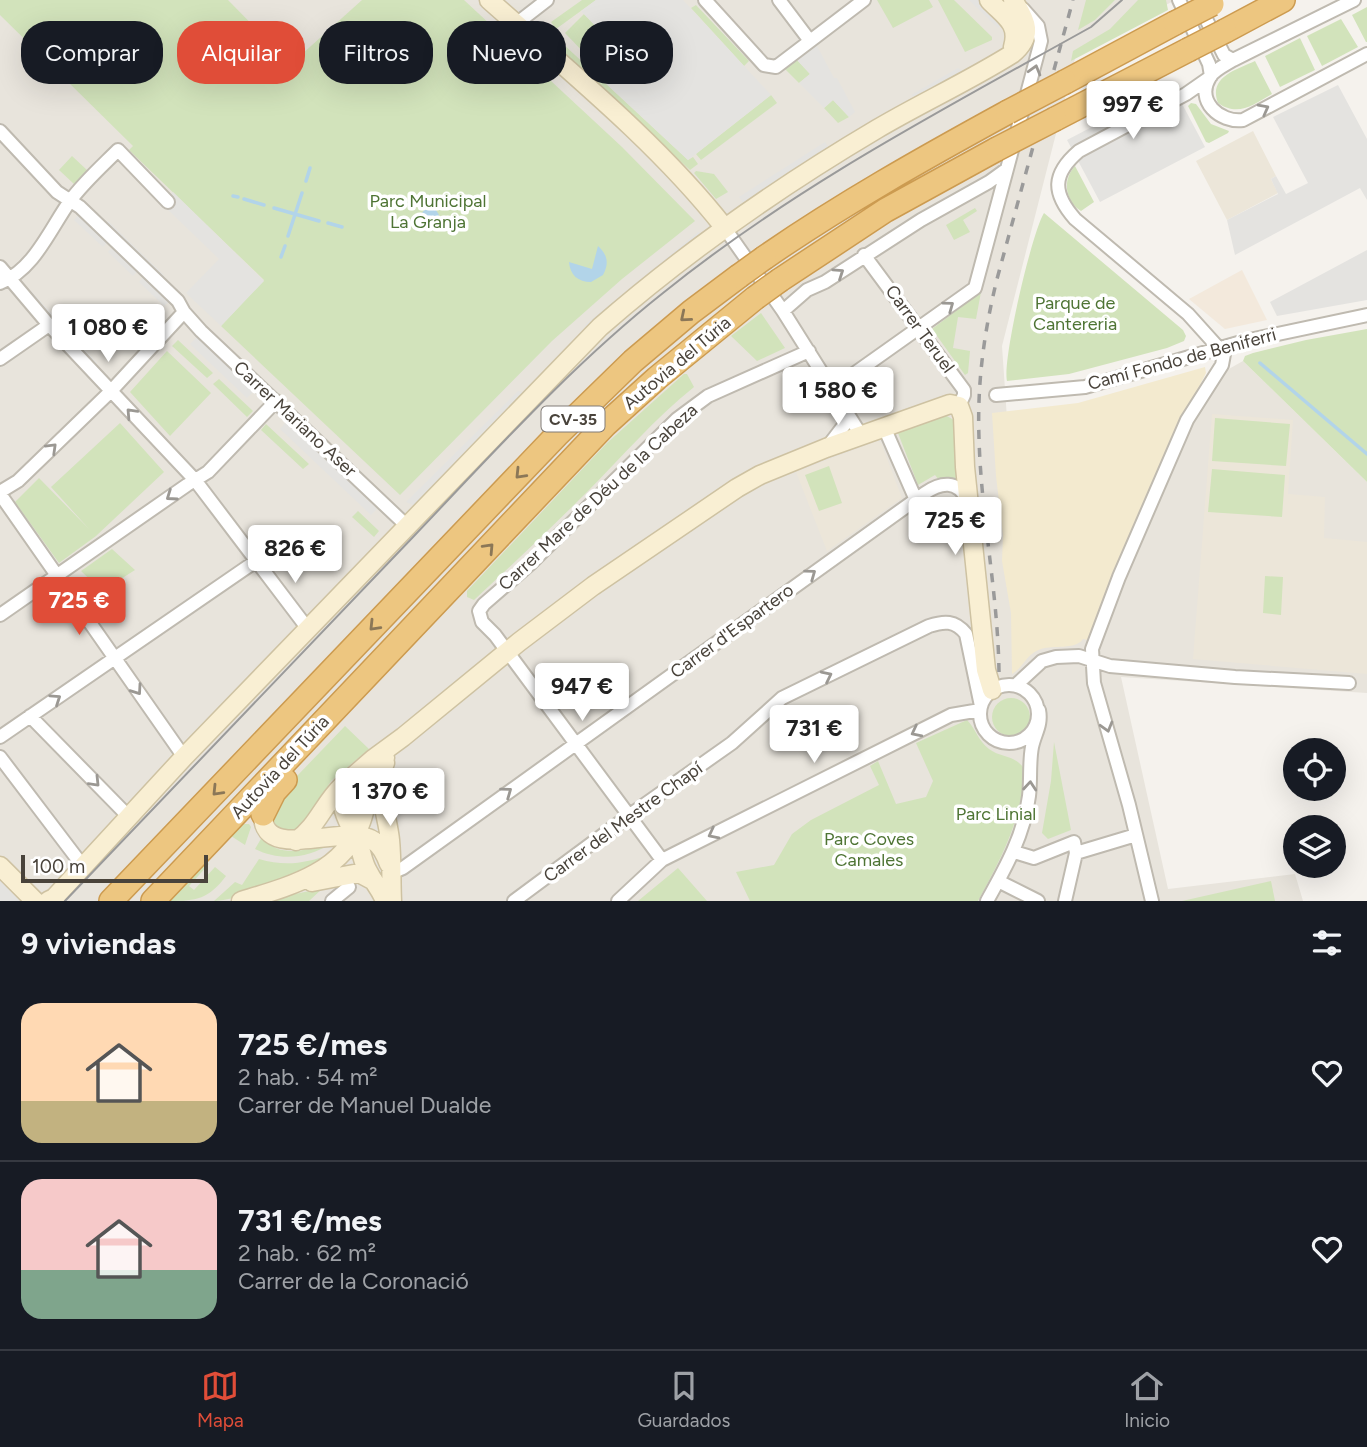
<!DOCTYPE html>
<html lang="es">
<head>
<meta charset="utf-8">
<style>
	body { margin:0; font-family:Figtree,sans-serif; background:#242831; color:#f1f3f6; height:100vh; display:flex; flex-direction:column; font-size:26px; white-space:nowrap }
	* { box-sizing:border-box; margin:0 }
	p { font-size:23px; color:#9ea1a6 }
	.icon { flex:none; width:38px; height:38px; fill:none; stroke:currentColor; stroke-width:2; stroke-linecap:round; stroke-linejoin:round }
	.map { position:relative; height:901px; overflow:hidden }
	.side { display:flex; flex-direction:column; background:#171b24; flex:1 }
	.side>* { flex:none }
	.banner { position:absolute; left:21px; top:21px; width:700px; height:63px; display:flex; gap:14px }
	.fabs { position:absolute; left:1283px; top:738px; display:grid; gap:14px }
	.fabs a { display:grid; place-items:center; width:63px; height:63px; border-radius:50%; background:#171b24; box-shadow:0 7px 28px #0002; font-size:35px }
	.scale { position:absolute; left:21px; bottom:18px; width:187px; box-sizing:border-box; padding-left:7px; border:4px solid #49433b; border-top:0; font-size:19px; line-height:24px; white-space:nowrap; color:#49433b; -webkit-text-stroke:5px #fff; paint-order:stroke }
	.price { position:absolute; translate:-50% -60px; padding:0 16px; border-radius:7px; background:#fff; color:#222; font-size:23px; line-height:46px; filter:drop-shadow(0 2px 4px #0008) }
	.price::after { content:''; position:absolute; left:50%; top:42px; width:21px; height:16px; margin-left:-10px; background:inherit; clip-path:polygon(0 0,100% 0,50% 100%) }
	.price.selected { background:#e04d38; color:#fff }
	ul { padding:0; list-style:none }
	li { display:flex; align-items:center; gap:21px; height:175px; padding:0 21px }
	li+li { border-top:2px solid #363941 }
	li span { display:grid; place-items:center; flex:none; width:196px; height:140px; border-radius:21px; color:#555 }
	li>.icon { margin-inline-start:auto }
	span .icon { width:84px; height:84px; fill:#fffc; stroke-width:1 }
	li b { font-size:30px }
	h2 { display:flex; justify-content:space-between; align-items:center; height:84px; padding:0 21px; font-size:30px }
	.pill { padding:0 24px; border-radius:28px; background:#171b24; box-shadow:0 7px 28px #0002; font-size:24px; line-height:63px }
	.pill.selected { background:#e04d38; color:#fff }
	.tabs { display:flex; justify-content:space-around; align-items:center; height:98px; border-top:2px solid #363941; background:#171b24; font-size:19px; color:#9ea1a6 }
	.tabs a { display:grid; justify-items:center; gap:4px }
	.tabs .selected { color:#e04d38 }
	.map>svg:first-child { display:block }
	.residential { fill:#e8e4dc }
	.commercial { fill:#f3e9dc }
	.education { fill:#ece6d9 }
	.green { fill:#d2e3bb }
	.sand { fill:#f3eacf }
	.parking { fill:#e4e3e0 }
	.water { fill:#b2d4e9 }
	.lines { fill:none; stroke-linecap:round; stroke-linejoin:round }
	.stream { stroke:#b2d4e9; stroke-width:3.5 }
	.street-casing { stroke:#bfbab0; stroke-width:16 }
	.secondary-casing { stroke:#cec2a2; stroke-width:21 }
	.highway-casing { stroke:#cc9b50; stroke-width:26 }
	.street { stroke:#fff; stroke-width:12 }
	.secondary { stroke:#f9efd3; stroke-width:18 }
	.highway { stroke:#edc680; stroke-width:23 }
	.tram { stroke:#9a9a9a; stroke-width:2 }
	.rail { stroke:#9a9a9a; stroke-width:3.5; stroke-dasharray:9 9; stroke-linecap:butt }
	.highway-bridge-casing { stroke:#cc9b50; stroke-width:26; stroke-linecap:butt }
	.highway-bridge { stroke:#edc680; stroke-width:23 }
	.oneway { stroke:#9b9893 }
	.oneway2 { stroke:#8b7757 }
	.labels { text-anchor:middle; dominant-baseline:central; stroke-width:7; stroke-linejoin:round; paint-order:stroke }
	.shield { fill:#fff; stroke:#807b76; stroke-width:2 }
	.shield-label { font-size:16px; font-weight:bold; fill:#49433b }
	.park-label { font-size:18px; fill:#4e7434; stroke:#fff }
	.street-label { font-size:18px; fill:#49433b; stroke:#fff }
</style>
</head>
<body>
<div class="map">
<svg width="1367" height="901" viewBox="0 0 1367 901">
	<rect width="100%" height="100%" fill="#f5f2ed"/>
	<path class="residential" d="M 0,0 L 1175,0 L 1076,55 L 1002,346 L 1012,491 L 1243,361 L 1367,482 L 1367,693 L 1121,677 L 1168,889 L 1295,874 L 1303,901 L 0,901 Z"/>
	<path class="commercial" d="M 1242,270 L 1267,320 L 1225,329 L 1189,299 Z"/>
	<path class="education" d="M 1253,131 L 1276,176 L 1271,179 L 1278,193 L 1227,220 L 1196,161 Z
		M 1212,414 L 1293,420 L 1288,494 L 1325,497 L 1324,538 L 1367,542 L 1367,674 L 1193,659 Z
		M 877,441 L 881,443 L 902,498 L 827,551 L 796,472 Z"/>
	<path class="green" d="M 0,0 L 228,0 L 291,64 L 362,0 L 464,0 L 622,147 L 695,221 L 622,279 L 552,341 L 400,495 L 221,326 L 264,280 L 129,150 L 133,146 L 0,15 Z
		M 582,0 L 596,0 L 556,29 L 551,22 Z
		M 877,0 L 929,0 L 933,7 L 893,28 Z
		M 938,0 L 954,0 L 992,37 L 992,40 L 965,52 Z
		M 1086,0 L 1115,0 L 1095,20 L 1078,30 Z
		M 1138,0 L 1166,0 L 1168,10 L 1071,61 L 1073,51 L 1110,29 Z
		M 696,5 L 749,61 L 744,66 L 691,8 Z
		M 1367,7 L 1367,42 L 1366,42 L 1352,15 Z
		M 584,14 L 608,39 L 589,58 L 565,33 Z
		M 1341,19 L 1358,47 L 1322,66 L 1307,36 Z
		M 547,29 L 688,160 L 693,157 L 698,164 L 690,170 L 542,33 Z
		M 1300,38 L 1315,70 L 1280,87 L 1265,56 Z
		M 797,60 L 810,74 L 799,83 L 785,69 Z
		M 1255,61 L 1272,94 C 1253,105 1238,117 1218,103 C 1208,77 1236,70 1255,61 Z
		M 771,95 L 777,103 L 701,160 L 696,154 Z
		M 833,100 L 849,117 L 838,123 L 824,108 Z
		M 1191,103 L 1196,104 L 1211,124 L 1229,131 L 1228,133 L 1209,143 L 1206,142 L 1188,106 Z
		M 72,156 L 87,170 L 74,184 L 59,170 Z
		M 1075,166 L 1094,202 L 1081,211 C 1065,201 1062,180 1075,166 Z
		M 696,171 L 714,174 L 728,192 L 716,199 L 694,173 Z
		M 975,208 L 977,211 L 963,220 L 970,232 L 954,240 L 946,225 Z
		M 1044,213 L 1183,330 L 1186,336 L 1184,341 L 1167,348 L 1069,374 L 1007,381 C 1002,360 1032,232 1044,213 Z
		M 981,292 L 976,319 L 958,317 L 953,348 L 970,351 L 968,373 L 965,375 L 932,329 Z
		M 761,313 L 785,348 L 757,361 L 731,336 Z
		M 1367,329 L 1367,482 L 1243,361 L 1245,356 L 1253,353 L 1306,340 Z
		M 178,340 L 213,373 L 207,378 L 172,346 Z
		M 167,351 L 211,393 L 170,436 L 130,392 Z
		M 684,374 L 687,374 L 694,387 C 654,419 622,457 587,492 C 550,529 512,565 474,600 L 467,597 L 467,591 L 607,443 Z
		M 219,379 L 253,411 L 247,417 L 213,384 Z
		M 945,415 L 954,420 L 956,480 L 946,477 L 939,480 L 935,475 L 918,485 L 898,433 Z
		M 1215,418 L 1290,424 L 1286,466 L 1212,461 Z
		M 120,423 L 164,472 L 96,536 L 59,563 L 15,502 L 39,478 L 89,529 L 51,487 Z
		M 266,424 L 309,464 L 303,469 L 261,430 Z
		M 829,466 L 842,503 L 819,511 L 805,475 Z
		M 1212,469 L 1285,475 L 1282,517 L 1208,512 Z
		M 358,511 L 379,531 L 374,537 L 352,517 Z
		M 112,549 L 135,570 L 102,591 L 81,571 Z
		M 1265,576 L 1283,577 L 1281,615 L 1263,613 Z
		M992 717a19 19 0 1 1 38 0a19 19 0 1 1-38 0Z
		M 967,720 C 976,729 978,741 989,749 C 1001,758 1016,755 1024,769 C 1023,818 1001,859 978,901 L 750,901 L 736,872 L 774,865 L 792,834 L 811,820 L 879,785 L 870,766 L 878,761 L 896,804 L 926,797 L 933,781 L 916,743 Z
		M 345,726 L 369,749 L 331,781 L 298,832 L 280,830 L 271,818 L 274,800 Z
		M 1054,742 L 1071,830 L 1048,839 L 1042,833 L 1051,781 Z
		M 244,824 L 249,824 L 251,827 L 245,845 L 231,836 Z
		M 262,837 C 279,859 306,850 330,844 C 307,859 279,861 255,849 Z
		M 332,854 C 304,871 247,900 214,901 L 235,882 L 242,885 L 259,859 C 286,867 306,863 332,854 Z
		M 207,862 L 209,864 L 189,886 L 194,890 L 215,867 L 226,876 C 209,899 196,901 170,901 Z
		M 678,868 L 707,901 L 638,901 Z
		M 1271,881 L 1275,901 L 1182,901 Z
		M 323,888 L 309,901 L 263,901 Z"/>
	<path class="sand" d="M 1205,367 L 1206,373 L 1167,452 L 1088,640 L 1083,639 C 1075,650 1054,645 1041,649 C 1027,653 1024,667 1012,674 L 1011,613 L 1002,561 L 1003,535 L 996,476 L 992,413 L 1078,403 Z"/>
	<path class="parking" d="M 596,0 L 683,0 L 771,95 L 688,160 L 584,63 L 608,39 L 581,11 Z
		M 969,0 L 983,0 L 1005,21 L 998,28 Z
		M 817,46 L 834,78 L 837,78 L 855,112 L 849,117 L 833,100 L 824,108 L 799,83 L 810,74 L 797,60 Z
		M 958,68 L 966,73 L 919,99 L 911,95 Z
		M 1172,85 L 1205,147 L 1100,202 L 1067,140 Z
		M 1338,85 L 1367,139 L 1367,200 L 1360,188 L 1235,255 L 1227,220 L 1278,194 L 1271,179 L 1276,176 L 1286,194 L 1308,183 L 1273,117 Z
		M 825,142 L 829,148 L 744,204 L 739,197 Z
		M 173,192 L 264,281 L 221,326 L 186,293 L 219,259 L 162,204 Z
		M 79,214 L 108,242 L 103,247 L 74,220 Z
		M 108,221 L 164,275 L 161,278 L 105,224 Z
		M 698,232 L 704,235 L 592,328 L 585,325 Z
		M 113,246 L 138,271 L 133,276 L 108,252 Z
		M 1367,250 L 1367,300 L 1277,316 L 1270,302 Z
		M 144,276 L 170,301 L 164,306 L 139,282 Z
		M 27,291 L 31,291 L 97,363 L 96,368 Z
		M 197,337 L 254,391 L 247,398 L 190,344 Z
		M 518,391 L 525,393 L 415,506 L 406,502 Z
		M 286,422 L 377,509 L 371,515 L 280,429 Z
		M 0,879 L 20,901 L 0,901 Z"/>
	<path class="water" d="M421 217a9 9 0 1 1 18 0a9 9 0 1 1-18 0Z
		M 598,246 C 608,255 609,264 603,275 L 591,282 C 578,282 570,275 569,262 L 592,269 Z"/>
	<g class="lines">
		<path class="stream" d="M 306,181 L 310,168
			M 233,196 L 238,197
			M 244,199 L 264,205
			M 274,208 L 319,221
			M 328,223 L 342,227
			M 288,236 L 302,193
			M 281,257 L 285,246
			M 1260,363 L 1367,454"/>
		<defs>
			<path id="street" d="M 705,0 L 764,65 L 776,67 L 864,0
				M 779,0 L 810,41
				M 1179,0 L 1209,64 L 1211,76
				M 1354,0 L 1233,60 C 1225,65 1214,70 1210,77 C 1195,101 1220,123 1243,120 L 1367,54
				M 1199,5 L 1224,55 L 1233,60
				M 516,24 L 547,0
				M 0,131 L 57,192 L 80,207 L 178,301 L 184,312 L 201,331 L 407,526
				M 724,227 L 783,311 L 861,435
				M 864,255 L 964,390 L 964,395 L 959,406
				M 0,267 L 49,325 L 195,480 L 308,629
				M 0,283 C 34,270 50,229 70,201 C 83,183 102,166 118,150 L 168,202
				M 783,311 L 807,290 L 825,282 L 921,220 L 989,182 L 1007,169 L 1041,41 L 1038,26 L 1023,9
				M 0,359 L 49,325
				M 834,388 L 975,288 L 1007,169
				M 996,395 L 1085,387 L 1245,341 L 1367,315
				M 884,427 L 916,500
				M 829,445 L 845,424 L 844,407
				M 0,492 L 18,481 L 111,391 L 184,312
				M 0,494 L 179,750 L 185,756
				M 0,615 L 187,485 L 208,472 L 276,401
				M980 714a29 29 0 1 1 58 0a29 29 0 1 1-58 0Z
				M 1016,685 L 1042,661 L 1056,657 L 1079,656 L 1110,666 L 1235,677 L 1349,683
				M 30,716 L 128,816
				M 0,737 L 256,561
				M 0,757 L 82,865
				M 1014,852 L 1034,858 L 1074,842 L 1076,853 L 1065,901
				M 1076,853 L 1136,835
				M 662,860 L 495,635 L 482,622 L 479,611 L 484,604 L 530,564 L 677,419 L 708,396 L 809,351
				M 391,873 L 403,868 L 925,493 C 941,482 957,480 967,499
				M 998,881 L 1038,901
				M 332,901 L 349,887
				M 514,901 L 630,815 L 732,743 L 782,698 L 929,626 C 944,621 955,620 966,634 L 981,706
				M 618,901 L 662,860 L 951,715 L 980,710
				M 987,901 C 1006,867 1024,835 1029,796 C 1031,780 1029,762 1032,747 C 1035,733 1042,725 1039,710
				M 1152,901 L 1129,805 L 1094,683 L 1092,649 L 1119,577 L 1187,420 L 1222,365 L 1224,354 L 1188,314 L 1075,219 C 1052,193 1052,174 1079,151 L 1186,94 L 1209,78"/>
			<path id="secondary" d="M 489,0 C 568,70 659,144 724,227
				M 989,0 C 1004,16 1020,23 1013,47
				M 385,763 C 374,784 388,817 390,840 C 392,860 391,881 392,901
				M 349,782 C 334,805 349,821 358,842 C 362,853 363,864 369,873 C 374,883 381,890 385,901
				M 263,814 C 262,865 348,821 374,841 C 382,846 386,856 389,864
				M 296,841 C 317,827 324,803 342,786 L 373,759 L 403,737 L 519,642 L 593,586 L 737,488 L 760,475 L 826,448 L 950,404 L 959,406 L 963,417 L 965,467 L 986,670 L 992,690
				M 0,866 L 35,901
				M 312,882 L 359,873 L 374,881
				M 48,901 L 54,898 L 185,756 L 600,327 C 686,252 779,187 877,129 C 921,103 969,81 1012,54 C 1034,36 1027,21 1013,0
				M 241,901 C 287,887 344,873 361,822 C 370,797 367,780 385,758"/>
			<path id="highway" d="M 1225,31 L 1283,0
				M 1065,82 L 1175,23
				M 1055,119 L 1188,50
				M 764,258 C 842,204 924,158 1008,112
				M 780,280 L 886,210 L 997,149
				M 263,814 L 274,792 L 285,780
				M 111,901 L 557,435 L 633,361 L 691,312 L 739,276
				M 153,901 L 605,425 L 657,378 L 755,298"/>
		</defs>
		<use href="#street" class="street-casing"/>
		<use href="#secondary" class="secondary-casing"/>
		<use href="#highway" class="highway-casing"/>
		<use href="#street" class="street"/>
		<use href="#secondary" class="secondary"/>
		<use href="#highway" class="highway"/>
		<path class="tram" d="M 65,901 C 181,779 297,657 414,536 C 494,452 572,365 663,293 C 794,187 944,109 1091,27 L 1122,0"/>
		<path class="rail" d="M 999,672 C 998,593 981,516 979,438 C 977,383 984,332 997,279 L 1073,0"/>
		<defs>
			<path id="highway-bridge" d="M 1175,23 L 1212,4
				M 1188,50 L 1225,31
				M 1008,112 L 1065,82
				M 997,149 L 1055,119
				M 739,276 L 764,258
				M 755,298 L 780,280"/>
		</defs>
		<use href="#highway-bridge" class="highway-bridge-casing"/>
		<use href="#highway-bridge" class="highway-bridge"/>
	</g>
	<defs><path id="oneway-chevron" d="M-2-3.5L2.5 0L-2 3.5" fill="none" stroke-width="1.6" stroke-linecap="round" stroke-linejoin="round" transform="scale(1.75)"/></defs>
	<g class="oneway">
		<use href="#oneway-chevron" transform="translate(1035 70) rotate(-74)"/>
		<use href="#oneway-chevron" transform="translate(1264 109) rotate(-28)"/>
		<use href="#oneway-chevron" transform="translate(839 273) rotate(-34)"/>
		<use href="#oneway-chevron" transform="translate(949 306) rotate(-36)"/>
		<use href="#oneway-chevron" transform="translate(131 413) rotate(-133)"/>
		<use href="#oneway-chevron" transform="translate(52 448) rotate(-44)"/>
		<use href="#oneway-chevron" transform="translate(171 496) rotate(145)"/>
		<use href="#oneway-chevron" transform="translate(811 574) rotate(-36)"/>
		<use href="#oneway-chevron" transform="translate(827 676) rotate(-26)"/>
		<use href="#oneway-chevron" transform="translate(137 690) rotate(55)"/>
		<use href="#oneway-chevron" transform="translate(56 699) rotate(-34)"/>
		<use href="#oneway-chevron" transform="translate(1107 727) rotate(74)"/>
		<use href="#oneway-chevron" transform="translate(916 732) rotate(153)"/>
		<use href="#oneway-chevron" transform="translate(95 782) rotate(46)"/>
		<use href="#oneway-chevron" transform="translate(1030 786) rotate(-85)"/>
		<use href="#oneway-chevron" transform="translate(507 792) rotate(-36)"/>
		<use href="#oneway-chevron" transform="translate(713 834) rotate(153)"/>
	</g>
	<g class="oneway2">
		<use href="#oneway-chevron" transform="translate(685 317) rotate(140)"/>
		<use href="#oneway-chevron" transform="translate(520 474) rotate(134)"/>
		<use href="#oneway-chevron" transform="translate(489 548) rotate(-47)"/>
		<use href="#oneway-chevron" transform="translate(374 626) rotate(134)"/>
		<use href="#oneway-chevron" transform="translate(217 791) rotate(134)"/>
	</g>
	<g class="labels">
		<rect class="shield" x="541.5" y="406.5" width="63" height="25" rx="5"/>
		<g class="shield-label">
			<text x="573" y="419">CV-35</text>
		</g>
		<g class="park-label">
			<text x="428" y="201">Parc Municipal<tspan x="428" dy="21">La Granja</tspan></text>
			<text x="1075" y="303">Parque de<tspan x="1075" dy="21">Cantereria</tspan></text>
			<text x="996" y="814">Parc Linial</text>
			<text x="869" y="839">Parc Coves<tspan x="869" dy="21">Camales</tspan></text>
		</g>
		<g class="street-label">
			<text transform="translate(920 329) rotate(54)">Carrer Teruel</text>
			<text transform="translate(1182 359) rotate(-15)">Camí Fondo de Beniferri</text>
			<text transform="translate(677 363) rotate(-40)">Autovia del Túria</text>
			<text transform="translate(295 419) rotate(43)">Carrer Mariano Aser</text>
			<text transform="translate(598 497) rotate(-43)">Carrer Mare de Déu de la Cabeza</text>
			<text transform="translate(732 631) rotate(-36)">Carrer d'Espartero</text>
			<text transform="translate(280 767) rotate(-47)">Autovia del Túria</text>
			<text transform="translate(623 822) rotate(-36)">Carrer del Mestre Chapí</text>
		</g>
	</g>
</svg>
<div class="fabs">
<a><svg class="icon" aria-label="locate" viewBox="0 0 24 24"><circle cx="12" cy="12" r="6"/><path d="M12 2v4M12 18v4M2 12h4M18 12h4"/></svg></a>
<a><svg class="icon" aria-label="layers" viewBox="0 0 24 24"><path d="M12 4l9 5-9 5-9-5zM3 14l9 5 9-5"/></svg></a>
</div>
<div class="scale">100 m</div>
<b class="price" style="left:1133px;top:141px">997 €</b>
<b class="price" style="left:108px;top:364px">1 080 €</b>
<b class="price" style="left:838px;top:427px">1 580 €</b>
<b class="price" style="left:955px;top:557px">725 €</b>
<b class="price" style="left:295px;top:585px">826 €</b>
<b class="price selected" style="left:79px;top:637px">725 €</b>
<b class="price" style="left:582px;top:723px">947 €</b>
<b class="price" style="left:814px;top:765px">731 €</b>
<b class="price" style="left:390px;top:828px">1 370 €</b>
<div class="banner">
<a class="pill">Comprar</a>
<a class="pill selected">Alquilar</a>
<a class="pill">Filtros</a>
<a class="pill">Nuevo</a>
<a class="pill">Piso</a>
</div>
</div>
<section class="side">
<h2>9 viviendas<svg class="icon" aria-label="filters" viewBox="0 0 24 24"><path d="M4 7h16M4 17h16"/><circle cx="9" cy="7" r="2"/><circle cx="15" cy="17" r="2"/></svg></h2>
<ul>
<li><span style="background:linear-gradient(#ffd9b3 70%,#c2b280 0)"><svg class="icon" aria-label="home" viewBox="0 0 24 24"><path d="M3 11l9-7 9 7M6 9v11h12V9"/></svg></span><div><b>725 €/mes</b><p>2 hab. · 54 m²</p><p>Carrer de Manuel Dualde</p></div><svg class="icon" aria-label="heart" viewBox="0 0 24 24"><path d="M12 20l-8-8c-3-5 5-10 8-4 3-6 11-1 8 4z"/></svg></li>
<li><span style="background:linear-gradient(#f6c9c9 65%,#7fa58c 0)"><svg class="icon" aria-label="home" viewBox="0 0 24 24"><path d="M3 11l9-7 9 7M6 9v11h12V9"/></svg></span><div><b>731 €/mes</b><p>2 hab. · 62 m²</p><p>Carrer de la Coronació</p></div><svg class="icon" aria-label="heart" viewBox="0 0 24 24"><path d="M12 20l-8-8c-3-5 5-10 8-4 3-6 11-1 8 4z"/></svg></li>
</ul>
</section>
<nav class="tabs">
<a class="selected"><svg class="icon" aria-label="map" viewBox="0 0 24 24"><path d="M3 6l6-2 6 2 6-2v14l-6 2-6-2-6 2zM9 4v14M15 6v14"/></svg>Mapa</a>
<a><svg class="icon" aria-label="saved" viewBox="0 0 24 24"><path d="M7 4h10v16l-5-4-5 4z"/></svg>Guardados</a>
<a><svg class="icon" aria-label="home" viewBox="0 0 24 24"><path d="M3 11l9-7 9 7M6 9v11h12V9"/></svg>Inicio</a>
</nav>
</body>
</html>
